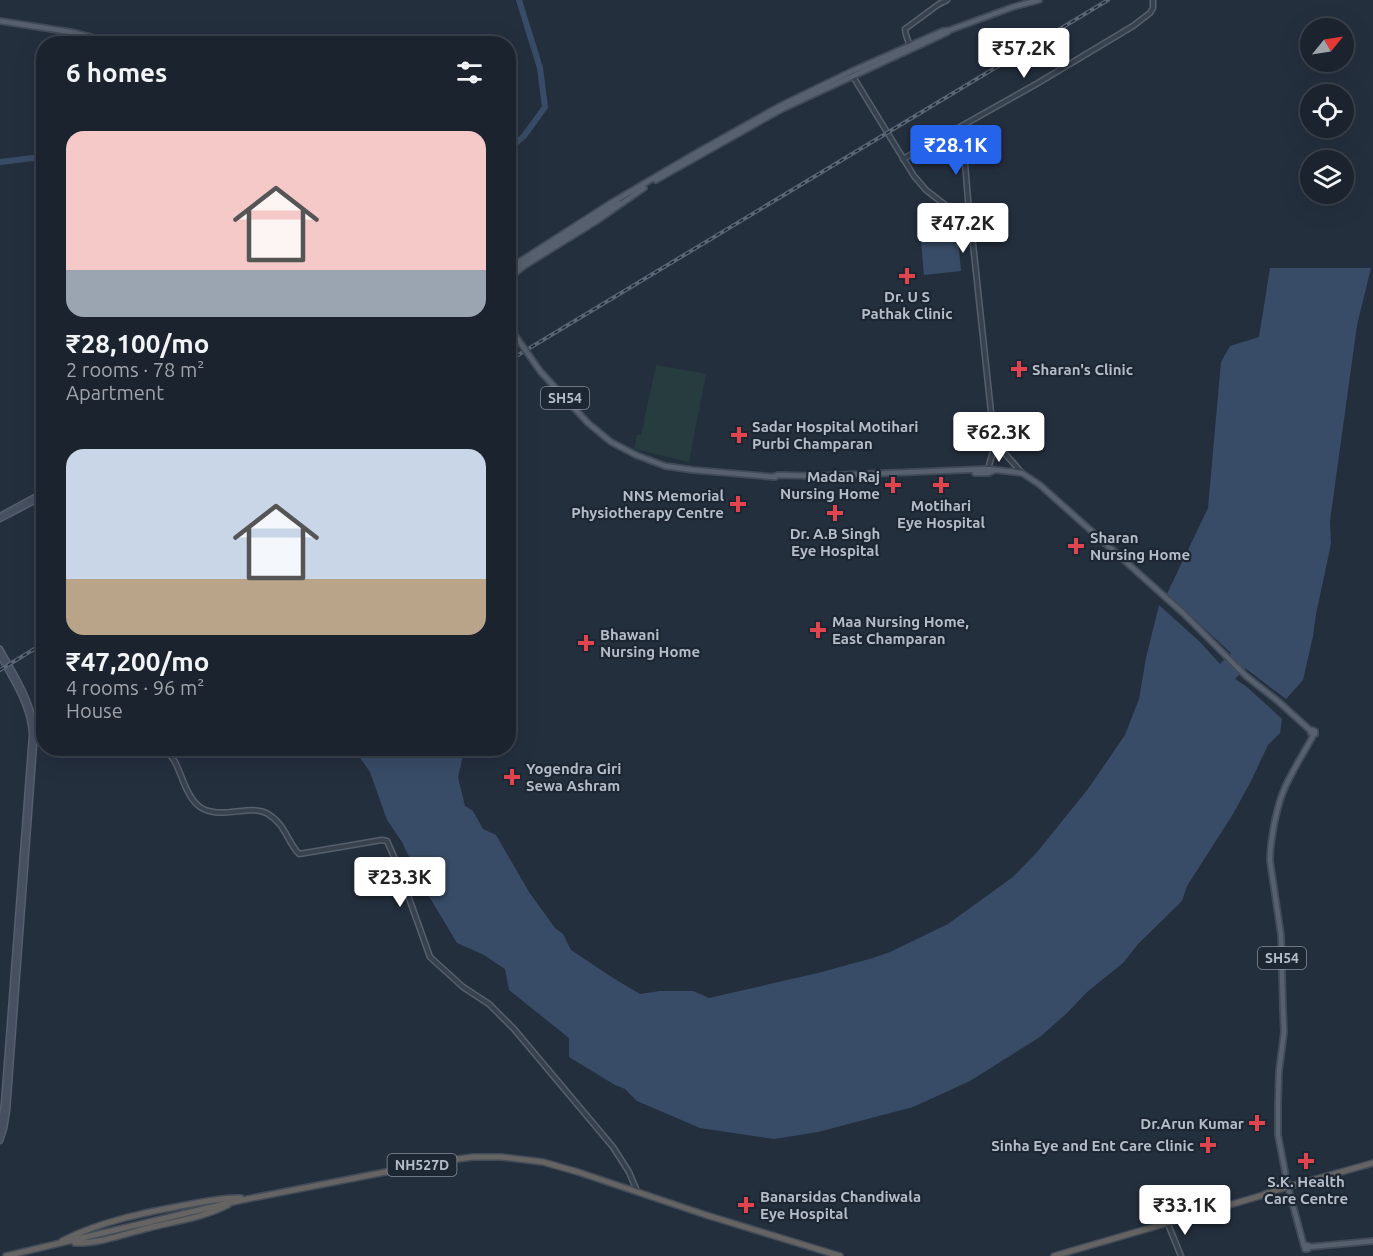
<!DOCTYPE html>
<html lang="en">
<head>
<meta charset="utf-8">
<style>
	body { margin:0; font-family:Ubuntu,sans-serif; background:#282f3a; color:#f1f3f6; height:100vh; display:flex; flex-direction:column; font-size:22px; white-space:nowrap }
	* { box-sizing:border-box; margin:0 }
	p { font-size:20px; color:#a0a4aa }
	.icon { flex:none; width:33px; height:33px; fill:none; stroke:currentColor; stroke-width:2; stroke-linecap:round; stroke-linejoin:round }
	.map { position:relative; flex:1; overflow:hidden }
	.sheet { position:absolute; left:36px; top:36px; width:480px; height:720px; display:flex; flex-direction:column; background:#1b232e; border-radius:24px; box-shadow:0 6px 24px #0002,0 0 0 2px #39404a }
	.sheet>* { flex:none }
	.needle { width:39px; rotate:60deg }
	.fabs { position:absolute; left:1300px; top:18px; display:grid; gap:12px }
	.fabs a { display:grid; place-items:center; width:54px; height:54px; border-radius:50%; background:#1b232e; box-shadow:0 6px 24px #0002,0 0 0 2px #39404a; font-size:30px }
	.price { position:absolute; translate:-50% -51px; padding:0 14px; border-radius:6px; background:#fff; color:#222; font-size:20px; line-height:39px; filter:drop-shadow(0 2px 3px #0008) }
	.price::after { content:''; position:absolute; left:50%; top:36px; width:18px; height:14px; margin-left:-9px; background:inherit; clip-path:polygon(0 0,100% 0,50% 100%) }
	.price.current { background:#2563eb; color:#fff }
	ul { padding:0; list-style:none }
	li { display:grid; align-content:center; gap:12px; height:318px; padding:0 30px }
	li span { display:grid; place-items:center; height:186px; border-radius:18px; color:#555 }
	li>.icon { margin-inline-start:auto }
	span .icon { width:108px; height:108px; fill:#fffc; stroke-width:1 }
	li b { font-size:26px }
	h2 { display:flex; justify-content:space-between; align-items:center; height:72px; padding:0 30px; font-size:26px }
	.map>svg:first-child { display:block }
	.green { fill:#263c3f }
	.water { fill:#394c67 }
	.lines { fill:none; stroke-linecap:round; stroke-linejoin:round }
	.river { stroke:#394c67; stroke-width:6 }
	.tertiary-casing { stroke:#565f6c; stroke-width:7 }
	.secondary-casing { stroke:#565f6c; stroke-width:7 }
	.primary-casing { stroke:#414a57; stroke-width:8 }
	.trunk-casing { stroke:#434c59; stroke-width:8 }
	.tertiary { stroke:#38414e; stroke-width:4 }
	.secondary { stroke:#465061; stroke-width:4 }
	.primary { stroke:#56606e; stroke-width:4.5 }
	.trunk { stroke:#656462; stroke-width:5 }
	.rail-casing { stroke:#5a6575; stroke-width:4 }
	.rail { stroke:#1d2633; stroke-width:1.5; stroke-dasharray:4.5; stroke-linecap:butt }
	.primary-bridge-casing { stroke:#414a57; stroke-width:8; stroke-linecap:butt }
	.primary-bridge { stroke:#56606e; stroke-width:4.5 }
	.health-dot { fill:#e0444e; stroke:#1d2633; stroke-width:2 }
	.labels { text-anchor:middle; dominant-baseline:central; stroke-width:4.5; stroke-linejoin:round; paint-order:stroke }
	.shield { fill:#1d2633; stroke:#878f9c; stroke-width:1.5 }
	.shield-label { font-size:14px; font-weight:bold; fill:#b4bcc9 }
	.poi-label { font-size:15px; font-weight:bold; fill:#b4bcc9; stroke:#1d2633; text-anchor:start }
</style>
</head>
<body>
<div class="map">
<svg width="1373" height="1256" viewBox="0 0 1373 1256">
	<rect width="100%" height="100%" fill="#242f3e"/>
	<path class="green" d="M 656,365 L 706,374 L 689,462 L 634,449 L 637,435 L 641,435 Z"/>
	<path class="water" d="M 958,239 L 961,271 L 924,275 L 921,241 Z
		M 1270,268 L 1371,268 L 1357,325 L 1330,521 L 1331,544 L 1316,614 L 1313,636 L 1303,680 L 1286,699 L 1245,668 L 1235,679 L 1247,687 L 1282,719 L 1280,733 L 1268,745 L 1251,781 L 1233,814 L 1187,886 L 1182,901 L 1138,944 L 1123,963 L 1087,992 L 1068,1012 L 1040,1037 L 970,1081 L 913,1107 L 818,1132 L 774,1139 L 700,1128 L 637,1101 L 625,1089 L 615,1085 L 569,1057 L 569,1038 L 509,990 L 505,969 L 484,955 L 457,943 L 424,888 L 402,842 L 387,820 L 370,772 L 354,749 L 459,749 L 463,756 L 458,777 L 465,806 L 473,811 L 483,829 L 496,835 L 529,892 L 555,928 L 563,934 L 571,950 L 613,978 L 640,994 L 660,991 L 693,991 L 709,998 L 818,973 L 873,958 L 890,952 L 948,924 L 1013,877 L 1038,851 L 1088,789 L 1125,735 L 1139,699 L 1146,658 L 1159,605 L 1200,642 L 1220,664 L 1231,653 L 1167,594 L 1208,508 L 1221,362 L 1230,346 L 1259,337 Z"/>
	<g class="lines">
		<path class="river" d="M 508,150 L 524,136 L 545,107 L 540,68 L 519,0
			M 0,162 L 33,158 L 44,159"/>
		<defs>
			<path id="tertiary" d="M 910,46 L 906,35 L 905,29 L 939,4 L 947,0
				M 852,75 L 914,176 L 926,190 L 971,225 L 994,440 L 994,448 L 988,469
				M 962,126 L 970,224
				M 903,159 L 1038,83 L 1133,26 L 1150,13 L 1153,8 L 1153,0
				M 994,441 L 1022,473
				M 35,741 L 44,741
				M 125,748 C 137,750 156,749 167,753 C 180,759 182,794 200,807 C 220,821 250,803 268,814 C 285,824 287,841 299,854 L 382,840 L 387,841 L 395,859 L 430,957 L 463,987 L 489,1004 L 514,1029 L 613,1147 L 629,1172 L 637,1191
				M 1168,1224 L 1181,1256"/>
			<path id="secondary" d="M 0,516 L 44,492
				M 0,519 L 44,496
				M 0,649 C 14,675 32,701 35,732 L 7,1111 L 4,1129 L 0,1141
				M 0,656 C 14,681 31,706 32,735 L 4,1103 L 0,1131"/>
			<path id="primary" d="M 0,21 L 71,32 L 118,44
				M 656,180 L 782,109 L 948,32
				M 508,269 L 611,203 L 698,152 L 782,105 L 850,72 L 943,31 L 950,30 L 1013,7 L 1039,0
				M 508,275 L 514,269 L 618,202
				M 508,279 L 524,266 L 598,220 L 644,188
				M 636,455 L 665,466 L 693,470 L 775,477
				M 975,473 L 988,473 L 993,471
				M 773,477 L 778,475 L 815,476 L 988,469 L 1022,473 L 1040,485 L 1183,613 L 1246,676 L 1279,702 L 1311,731
				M 1312,730 L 1315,731 L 1315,734 L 1311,733 Z
				M 1305,1245 L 1309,1246 L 1308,1249 L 1305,1249 Z
				M 1304,1246 L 1288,1187 L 1278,1135 L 1278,1104 L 1279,1071 L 1284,1032 L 1283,1009 L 1281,935 L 1270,861 C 1270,841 1276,810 1283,792 C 1291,772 1304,753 1314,734
				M 1309,1247 L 1373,1241"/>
			<path id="trunk" d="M 62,1241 C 100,1221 148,1212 191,1204 C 207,1201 224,1197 241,1198
				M 75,1243 C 99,1244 128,1233 152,1227 C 178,1221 204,1217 228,1205
				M 6,1256 L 237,1201 L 442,1161 L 473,1157 L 501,1157 L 543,1162 L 578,1172 L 706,1215 L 840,1256
				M 1054,1256 L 1260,1196 L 1273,1191 L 1373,1163"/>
		</defs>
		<use href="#tertiary" class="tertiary-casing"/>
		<use href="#secondary" class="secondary-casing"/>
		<use href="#primary" class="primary-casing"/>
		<use href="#trunk" class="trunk-casing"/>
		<use href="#tertiary" class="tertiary"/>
		<use href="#secondary" class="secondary"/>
		<use href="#primary" class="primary"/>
		<use href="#trunk" class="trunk"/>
		<defs>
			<path id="rail" d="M 508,361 L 1108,0
				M 0,670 L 44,643"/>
		</defs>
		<use href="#rail" class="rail-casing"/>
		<use href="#rail" class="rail"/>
		<defs>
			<path id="primary-bridge" d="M 508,325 L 540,371 L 588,423 L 611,442 L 636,455"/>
		</defs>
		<use href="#primary-bridge" class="primary-bridge-casing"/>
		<use href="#primary-bridge" class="primary-bridge"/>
	</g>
	<g class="health-dot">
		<path d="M904 267h6v6h6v6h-6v6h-6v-6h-6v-6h6z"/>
		<path d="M1016 360h6v6h6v6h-6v6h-6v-6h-6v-6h6z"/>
		<path d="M736 426h6v6h6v6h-6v6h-6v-6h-6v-6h6z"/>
		<path d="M890 476h6v6h6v6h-6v6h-6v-6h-6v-6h6z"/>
		<path d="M938 476h6v6h6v6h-6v6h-6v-6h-6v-6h6z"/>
		<path d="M735 495h6v6h6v6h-6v6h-6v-6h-6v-6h6z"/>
		<path d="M832 504h6v6h6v6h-6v6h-6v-6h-6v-6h6z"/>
		<path d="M1073 537h6v6h6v6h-6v6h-6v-6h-6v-6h6z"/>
		<path d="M815 621h6v6h6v6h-6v6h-6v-6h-6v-6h6z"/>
		<path d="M583 634h6v6h6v6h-6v6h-6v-6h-6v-6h6z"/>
		<path d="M509 768h6v6h6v6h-6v6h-6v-6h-6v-6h6z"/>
		<path d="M1254 1114h6v6h6v6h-6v6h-6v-6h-6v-6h6z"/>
		<path d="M1205 1136h6v6h6v6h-6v6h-6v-6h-6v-6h6z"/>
		<path d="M1303 1152h6v6h6v6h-6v6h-6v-6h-6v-6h6z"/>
		<path d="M743 1196h6v6h6v6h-6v6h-6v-6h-6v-6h6z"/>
	</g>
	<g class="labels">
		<g class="shield">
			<rect x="541" y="387" width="48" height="22" rx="4.5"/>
			<rect x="1258" y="947" width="48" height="22" rx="4.5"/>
			<rect x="387.5" y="1154" width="69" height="22" rx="4.5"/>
		</g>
		<g class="shield-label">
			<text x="565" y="398">SH54</text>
			<text x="1282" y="958">SH54</text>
			<text x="422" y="1165">NH527D</text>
		</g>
		<g class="poi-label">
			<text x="907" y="296" text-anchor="middle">Dr. U S<tspan x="907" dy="17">Pathak Clinic</tspan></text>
			<text x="1032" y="369">Sharan's Clinic</text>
			<text x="752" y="426">Sadar Hospital Motihari<tspan x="752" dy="17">Purbi Champaran</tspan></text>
			<text x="880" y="476" text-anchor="end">Madan Raj<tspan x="880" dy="17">Nursing Home</tspan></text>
			<text x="724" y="495" text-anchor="end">NNS Memorial<tspan x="724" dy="17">Physiotherapy Centre</tspan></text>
			<text x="941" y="505" text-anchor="middle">Motihari<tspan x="941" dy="17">Eye Hospital</tspan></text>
			<text x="835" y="533" text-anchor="middle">Dr. A.B Singh<tspan x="835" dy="17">Eye Hospital</tspan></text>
			<text x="1090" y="537">Sharan<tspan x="1090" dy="17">Nursing Home</tspan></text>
			<text x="832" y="621">Maa Nursing Home,<tspan x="832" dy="17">East Champaran</tspan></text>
			<text x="600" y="634">Bhawani<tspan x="600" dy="17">Nursing Home</tspan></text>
			<text x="526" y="768">Yogendra Giri<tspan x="526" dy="17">Sewa Ashram</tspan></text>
			<text x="1244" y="1123" text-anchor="end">Dr.Arun Kumar</text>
			<text x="1194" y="1145" text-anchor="end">Sinha Eye and Ent Care Clinic</text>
			<text x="1306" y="1181" text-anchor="middle">S.K. Health<tspan x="1306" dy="17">Care Centre</tspan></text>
			<text x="760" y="1196">Banarsidas Chandiwala<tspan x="760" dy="17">Eye Hospital</tspan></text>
		</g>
	</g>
</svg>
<div class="fabs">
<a><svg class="needle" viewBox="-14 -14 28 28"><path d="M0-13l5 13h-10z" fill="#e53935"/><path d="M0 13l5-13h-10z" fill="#a0a4aa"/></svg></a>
<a><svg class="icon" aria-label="locate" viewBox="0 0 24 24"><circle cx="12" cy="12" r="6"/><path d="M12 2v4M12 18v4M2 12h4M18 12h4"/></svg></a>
<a><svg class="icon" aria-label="layers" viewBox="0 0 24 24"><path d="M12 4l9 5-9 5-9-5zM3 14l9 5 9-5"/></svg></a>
</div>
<b class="price" style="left:1024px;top:79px">₹57.2K</b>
<b class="price current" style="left:956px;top:176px">₹28.1K</b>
<b class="price" style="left:963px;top:254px">₹47.2K</b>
<b class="price" style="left:999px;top:463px">₹62.3K</b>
<b class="price" style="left:400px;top:908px">₹23.3K</b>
<b class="price" style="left:1185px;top:1236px">₹33.1K</b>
<section class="sheet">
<h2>6 homes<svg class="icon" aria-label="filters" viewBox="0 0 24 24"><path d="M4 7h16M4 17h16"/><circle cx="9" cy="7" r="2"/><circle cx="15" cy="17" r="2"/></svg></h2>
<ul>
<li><span style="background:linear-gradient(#f6c9c9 75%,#9aa5b1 0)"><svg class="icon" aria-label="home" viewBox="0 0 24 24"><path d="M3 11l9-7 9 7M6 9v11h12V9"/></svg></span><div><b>₹28,100/mo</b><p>2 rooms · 78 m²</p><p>Apartment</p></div></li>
<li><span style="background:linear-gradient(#c9d6e8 70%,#b9a48a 0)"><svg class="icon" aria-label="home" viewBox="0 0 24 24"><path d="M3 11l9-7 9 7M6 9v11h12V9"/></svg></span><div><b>₹47,200/mo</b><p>4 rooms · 96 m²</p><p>House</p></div></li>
</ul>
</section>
</div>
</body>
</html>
